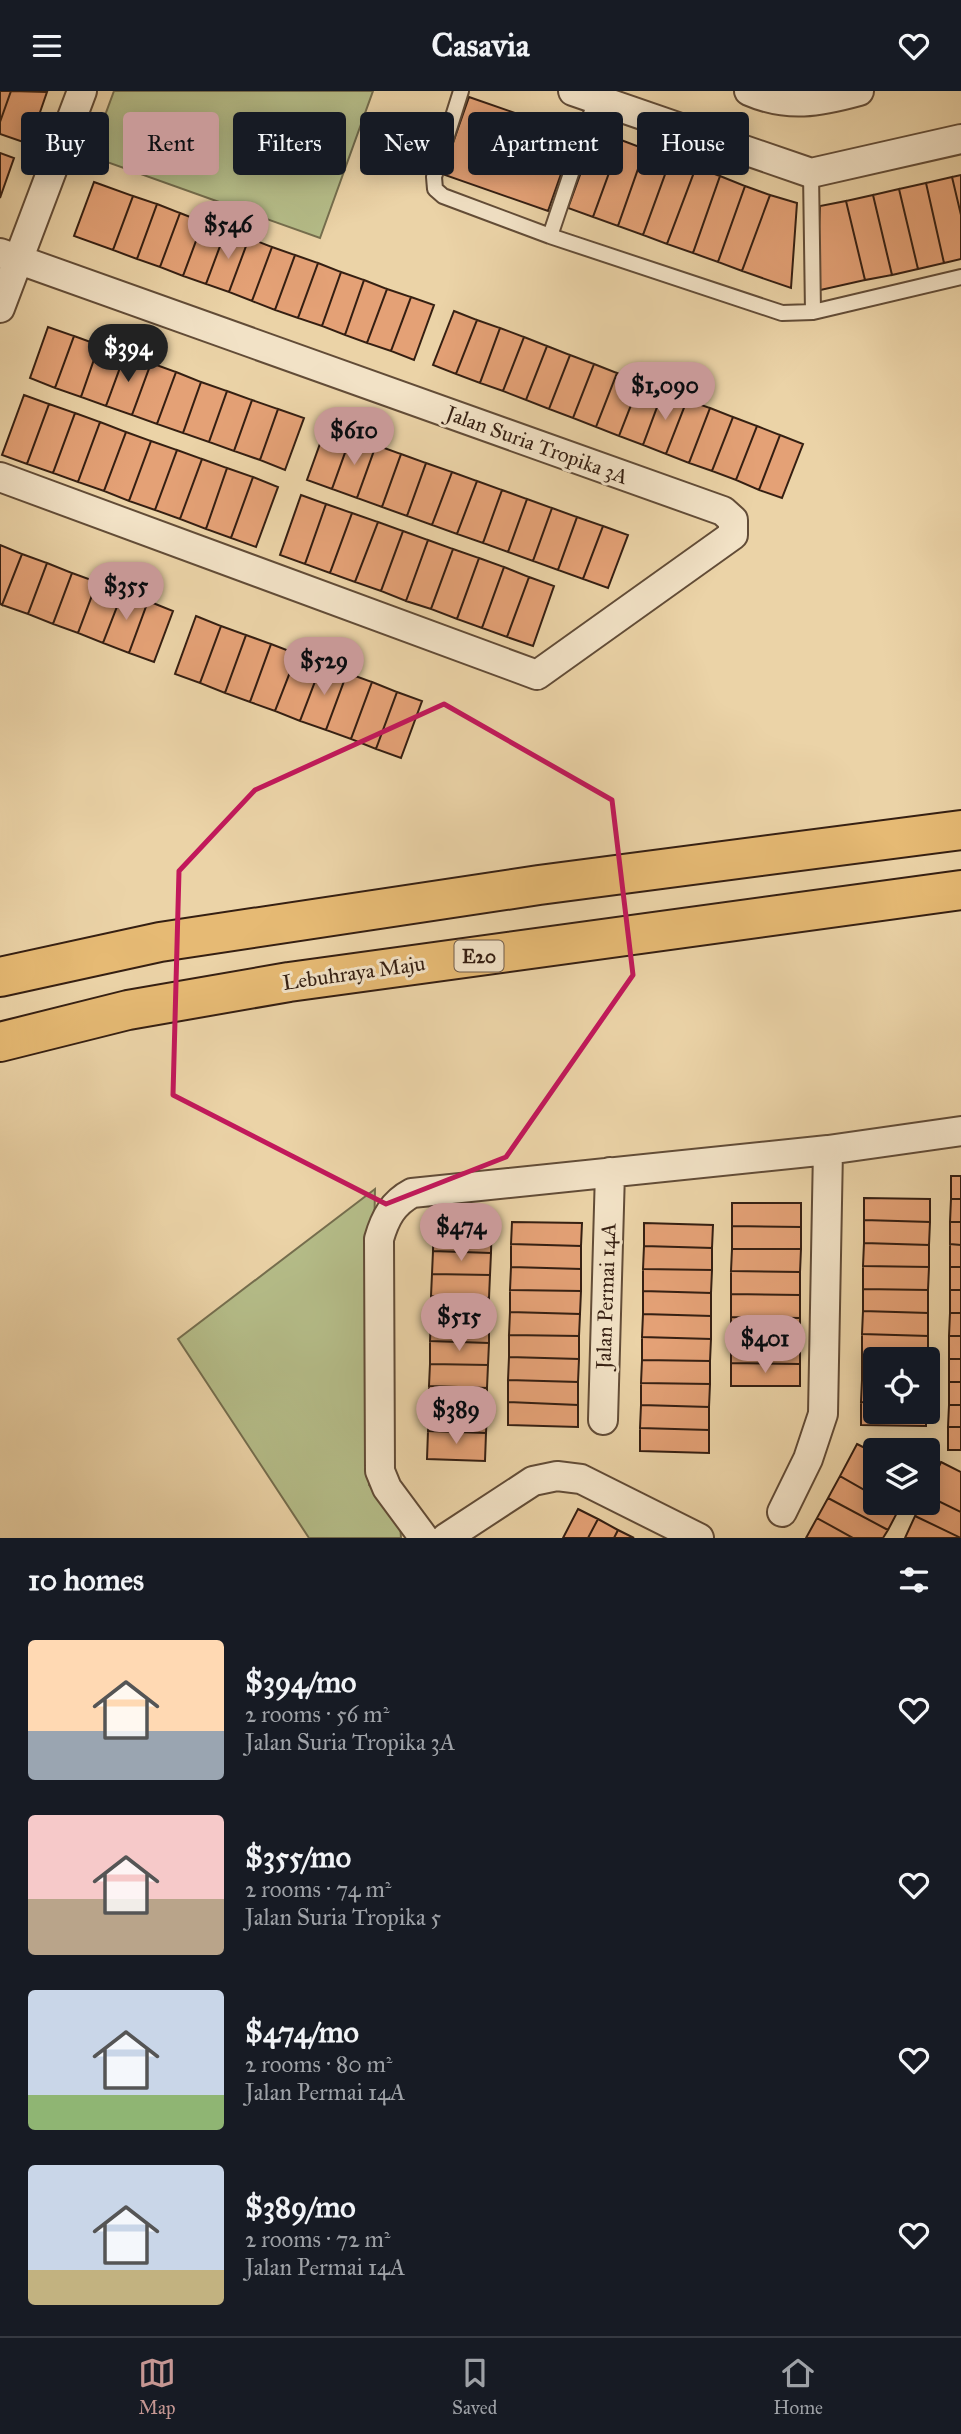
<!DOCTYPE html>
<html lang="en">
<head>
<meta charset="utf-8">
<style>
	body { margin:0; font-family:"IM FELL Great Primer",serif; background:#242831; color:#f1f3f6; height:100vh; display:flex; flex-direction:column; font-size:26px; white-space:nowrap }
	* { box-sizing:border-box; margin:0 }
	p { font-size:23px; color:#9ea1a6 }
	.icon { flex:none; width:38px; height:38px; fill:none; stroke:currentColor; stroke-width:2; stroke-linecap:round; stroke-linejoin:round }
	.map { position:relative; height:1447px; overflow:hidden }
	.sheet { display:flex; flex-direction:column; background:#171b24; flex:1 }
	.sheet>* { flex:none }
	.top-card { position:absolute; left:21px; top:21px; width:920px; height:63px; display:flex; gap:14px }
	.tools { position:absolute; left:863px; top:1256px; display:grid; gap:14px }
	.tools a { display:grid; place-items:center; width:77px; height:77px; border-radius:7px; background:#171b24; box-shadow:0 4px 18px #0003; font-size:35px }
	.price { position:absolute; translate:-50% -60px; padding:0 16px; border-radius:24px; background:#c59692; color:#111; font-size:23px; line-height:46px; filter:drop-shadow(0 2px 4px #0008) }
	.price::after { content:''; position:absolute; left:50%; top:42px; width:21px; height:16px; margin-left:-10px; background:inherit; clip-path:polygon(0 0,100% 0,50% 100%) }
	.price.selected { background:#222; color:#fff }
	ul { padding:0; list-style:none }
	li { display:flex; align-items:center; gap:21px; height:175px; padding:0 28px }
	li span { display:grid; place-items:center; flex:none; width:196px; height:140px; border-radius:7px; color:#555 }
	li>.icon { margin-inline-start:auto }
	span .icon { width:84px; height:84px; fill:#fffc; stroke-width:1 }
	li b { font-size:30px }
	h2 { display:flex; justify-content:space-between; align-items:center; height:84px; padding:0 28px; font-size:30px }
	.pill { padding:0 24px; border-radius:7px; background:#171b24; box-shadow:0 4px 18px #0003; font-size:24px; line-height:63px }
	.pill.selected { background:#c59692; color:#111 }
	header { display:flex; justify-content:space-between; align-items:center; height:91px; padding:0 28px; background:#171b24; font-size:32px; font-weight:700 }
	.menu { display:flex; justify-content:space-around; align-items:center; height:98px; border-top:2px solid #363941; background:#171b24; font-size:19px; color:#9ea1a6 }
	.menu a { display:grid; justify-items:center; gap:4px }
	.menu .selected { color:#c59692 }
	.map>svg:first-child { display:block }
	.green { fill:#b5bd89; stroke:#756e4e; stroke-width:2 }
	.building { fill:#e4a176; stroke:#351f12; stroke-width:2 }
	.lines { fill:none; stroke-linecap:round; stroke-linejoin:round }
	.lane-casing { stroke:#624c37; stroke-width:18 }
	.street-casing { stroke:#624c37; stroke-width:32 }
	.highway-casing { stroke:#351f12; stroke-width:42 }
	.lane { stroke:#f2e2c6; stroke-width:14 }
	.street { stroke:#f2e2c6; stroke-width:28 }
	.highway { stroke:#e6ba74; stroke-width:38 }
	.marked { fill:none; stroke:#c2185b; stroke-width:5; stroke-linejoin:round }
	.labels { text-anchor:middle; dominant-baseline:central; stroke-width:6; stroke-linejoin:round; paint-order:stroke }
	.shield { fill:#f2e2c6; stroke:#6e5a48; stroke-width:2 }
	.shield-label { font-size:19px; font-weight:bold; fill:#351f12 }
	.street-label { font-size:21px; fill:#351f12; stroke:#f2e2c6 }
</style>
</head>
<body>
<header><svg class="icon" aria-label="menu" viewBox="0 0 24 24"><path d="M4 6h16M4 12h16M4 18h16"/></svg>Casavia<svg class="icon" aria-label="heart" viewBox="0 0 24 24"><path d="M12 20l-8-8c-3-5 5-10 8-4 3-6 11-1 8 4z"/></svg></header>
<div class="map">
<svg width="961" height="1447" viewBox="0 0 961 1447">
	<rect width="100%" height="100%" fill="#ebd3a7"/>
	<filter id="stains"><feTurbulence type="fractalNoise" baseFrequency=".00286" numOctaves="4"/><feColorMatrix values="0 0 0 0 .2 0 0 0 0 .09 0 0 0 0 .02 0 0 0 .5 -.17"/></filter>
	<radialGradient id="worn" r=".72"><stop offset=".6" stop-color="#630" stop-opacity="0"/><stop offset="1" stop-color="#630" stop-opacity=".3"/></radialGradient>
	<path class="green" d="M 114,0 L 373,0 L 320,147 L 90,65 Z
		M 375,1098 L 369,1394 L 400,1432 L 401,1447 L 309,1447 L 178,1248 Z"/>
	<path class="building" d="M 0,0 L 11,0 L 0,31 Z
		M 11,0 L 47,1 L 29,53 L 0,43 L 0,31 Z
		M 469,6 L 575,43 L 548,120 L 442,83 Z
		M 596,40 L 621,49 L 593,126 L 568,117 Z
		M 621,49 L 645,58 L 618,135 L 593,126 Z
		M 645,58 L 671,67 L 643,144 L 618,135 Z
		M 0,62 L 14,67 L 0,107 Z
		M 671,67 L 696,76 L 667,153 L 643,144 Z
		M 696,76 L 720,85 L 693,162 L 667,153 Z
		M 961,84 L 961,124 L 952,86 Z
		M 720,85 L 745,95 L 718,171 L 693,162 Z
		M 952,86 L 961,124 L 961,168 L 944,172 L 926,92 Z
		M 94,91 L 133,105 L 113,159 L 74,145 Z
		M 926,92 L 944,172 L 918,178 L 899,98 Z
		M 745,95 L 770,104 L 742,180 L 718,171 Z
		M 899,98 L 918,178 L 892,184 L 873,104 Z
		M 770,104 L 797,112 L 791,197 L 742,180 Z
		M 873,104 L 892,184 L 865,189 L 846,110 Z
		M 133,105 L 157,113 L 137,168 L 113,159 Z
		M 846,110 L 865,189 L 816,200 L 820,115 Z
		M 157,113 L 180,122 L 160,176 L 137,168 Z
		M 180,122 L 203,131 L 183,185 L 160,176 Z
		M 203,131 L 226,139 L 206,193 L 183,185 Z
		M 226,139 L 249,147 L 229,201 L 206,193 Z
		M 249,147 L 272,156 L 252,210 L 229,201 Z
		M 272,156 L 295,164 L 275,219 L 252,210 Z
		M 295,164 L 318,172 L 298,227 L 275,219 Z
		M 318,172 L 341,181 L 322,235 L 298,227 Z
		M 341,181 L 364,189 L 345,244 L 322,235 Z
		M 364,189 L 387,198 L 367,252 L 345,244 Z
		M 387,198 L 411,206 L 391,260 L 367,252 Z
		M 411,206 L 434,214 L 414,269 L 391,260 Z
		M 454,220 L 477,229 L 456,283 L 433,274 Z
		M 477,229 L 500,237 L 480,292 L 456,283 Z
		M 48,236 L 74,245 L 55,297 L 30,287 Z
		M 500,237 L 524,246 L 503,300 L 480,292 Z
		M 74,245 L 99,254 L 81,306 L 55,297 Z
		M 524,246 L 547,255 L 526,309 L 503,300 Z
		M 99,254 L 125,263 L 106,315 L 81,306 Z
		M 547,255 L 570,264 L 549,318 L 526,309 Z
		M 125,263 L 151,272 L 132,324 L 106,315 Z
		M 570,264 L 594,273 L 573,327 L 549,318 Z
		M 151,272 L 176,281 L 157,333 L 132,324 Z
		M 594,273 L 617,282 L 596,336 L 573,327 Z
		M 176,281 L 201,291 L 183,342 L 157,333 Z
		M 617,282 L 640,291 L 619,345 L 596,336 Z
		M 201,291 L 227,300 L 209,351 L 183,342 Z
		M 640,291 L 663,300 L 643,354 L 619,345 Z
		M 227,300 L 252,309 L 234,360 L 209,351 Z
		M 663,300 L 687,309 L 666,363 L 643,354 Z
		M 24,304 L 49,313 L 27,373 L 2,364 Z
		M 252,309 L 278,318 L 260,369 L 234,360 Z
		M 687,309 L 710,317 L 689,372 L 666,363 Z
		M 49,313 L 75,322 L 53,382 L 27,373 Z
		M 710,317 L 733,326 L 712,380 L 689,372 Z
		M 278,318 L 304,327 L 285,379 L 260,369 Z
		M 75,322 L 100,331 L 78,391 L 53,382 Z
		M 733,326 L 757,335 L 736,389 L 712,380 Z
		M 100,331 L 126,341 L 104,400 L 78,391 Z
		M 757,335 L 780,344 L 759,399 L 736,389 Z
		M 326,336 L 351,345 L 332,398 L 307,389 Z
		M 126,341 L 151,350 L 129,410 L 104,400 Z
		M 780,344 L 803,353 L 782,407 L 759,399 Z
		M 351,345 L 376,354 L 357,407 L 332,398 Z
		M 151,350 L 177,359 L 155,419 L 129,410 Z
		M 376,354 L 401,363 L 382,416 L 357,407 Z
		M 177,359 L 202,368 L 180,428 L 155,419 Z
		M 401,363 L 426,372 L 407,425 L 382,416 Z
		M 202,368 L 227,377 L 206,438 L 180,428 Z
		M 426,372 L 452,381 L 432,434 L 407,425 Z
		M 227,377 L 253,386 L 231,447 L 206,438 Z
		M 452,381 L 477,390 L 457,443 L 432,434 Z
		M 253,386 L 278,396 L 256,456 L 231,447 Z
		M 477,390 L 502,399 L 483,452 L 457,443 Z
		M 502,399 L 527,408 L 508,461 L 483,452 Z
		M 301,404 L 326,413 L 305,473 L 280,464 Z
		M 527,408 L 552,417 L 533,470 L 508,461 Z
		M 326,413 L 352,422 L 330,482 L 305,473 Z
		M 552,417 L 577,426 L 558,479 L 533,470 Z
		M 352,422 L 378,431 L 355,491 L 330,482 Z
		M 577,426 L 603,435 L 583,488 L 558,479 Z
		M 378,431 L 403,440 L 381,500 L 355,491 Z
		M 603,435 L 628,444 L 608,497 L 583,488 Z
		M 403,440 L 428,449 L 406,510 L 381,500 Z
		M 428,449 L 453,458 L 431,518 L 406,510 Z
		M 0,454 L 22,463 L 2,514 L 0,513 Z
		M 453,458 L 479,467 L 457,528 L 431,518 Z
		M 22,463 L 47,472 L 28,523 L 2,514 Z
		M 479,467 L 504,476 L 482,537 L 457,528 Z
		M 47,472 L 72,482 L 53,533 L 28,523 Z
		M 504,476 L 529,486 L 507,546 L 482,537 Z
		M 72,482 L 97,491 L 78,542 L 53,533 Z
		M 529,486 L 554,495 L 533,555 L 507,546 Z
		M 97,491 L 123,500 L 103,552 L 78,542 Z
		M 123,500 L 148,510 L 129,562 L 103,552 Z
		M 148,510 L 173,520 L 154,571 L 129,562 Z
		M 196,525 L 221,535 L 200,592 L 175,583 Z
		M 221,535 L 246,544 L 225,602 L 200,592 Z
		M 246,544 L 271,553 L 250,611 L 225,602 Z
		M 271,553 L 297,563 L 275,620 L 250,611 Z
		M 297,563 L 322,572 L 300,630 L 275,620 Z
		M 322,572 L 347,582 L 326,639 L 300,630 Z
		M 347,582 L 372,591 L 351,648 L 326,639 Z
		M 372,591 L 397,601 L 376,658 L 351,648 Z
		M 397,601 L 422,610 L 401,667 L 376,658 Z
		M 951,1085 L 961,1085 L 961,1108 L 951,1108 Z
		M 864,1107 L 930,1108 L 930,1131 L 864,1129 Z
		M 951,1108 L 961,1108 L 961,1131 L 950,1131 Z
		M 732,1112 L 801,1112 L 801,1136 L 732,1135 Z
		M 434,1119 L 492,1121 L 491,1162 L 433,1160 Z
		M 864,1129 L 930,1131 L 929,1154 L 864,1152 Z
		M 512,1131 L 582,1132 L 581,1155 L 511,1153 Z
		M 950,1131 L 961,1131 L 961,1154 L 950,1153 Z
		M 644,1132 L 713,1134 L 712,1157 L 644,1155 Z
		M 732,1135 L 801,1136 L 801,1158 L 732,1158 Z
		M 864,1152 L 929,1154 L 929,1176 L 863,1175 Z
		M 511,1153 L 581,1155 L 581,1178 L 511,1176 Z
		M 950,1153 L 961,1154 L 961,1176 L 950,1176 Z
		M 644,1155 L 712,1157 L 712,1179 L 643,1178 Z
		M 732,1158 L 801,1158 L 800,1181 L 731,1180 Z
		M 433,1160 L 491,1162 L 490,1184 L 432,1183 Z
		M 863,1175 L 929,1176 L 928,1199 L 863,1198 Z
		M 511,1176 L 581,1178 L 581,1200 L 510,1199 Z
		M 950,1176 L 961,1176 L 961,1199 L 950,1199 Z
		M 643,1178 L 712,1179 L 711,1202 L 643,1200 Z
		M 731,1180 L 800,1181 L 800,1204 L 731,1203 Z
		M 432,1183 L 490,1184 L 489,1207 L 431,1205 Z
		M 863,1198 L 928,1199 L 928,1222 L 863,1220 Z
		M 510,1199 L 581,1200 L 580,1223 L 510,1221 Z
		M 950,1199 L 961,1199 L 961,1222 L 950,1222 Z
		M 643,1200 L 711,1202 L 711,1225 L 643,1223 Z
		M 731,1203 L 800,1204 L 800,1227 L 731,1226 Z
		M 431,1205 L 489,1207 L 489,1229 L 431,1228 Z
		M 863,1220 L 928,1222 L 928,1245 L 862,1243 Z
		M 510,1221 L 580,1223 L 579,1245 L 509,1244 Z
		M 950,1222 L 961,1222 L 961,1245 L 949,1245 Z
		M 643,1223 L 711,1225 L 711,1248 L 642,1246 Z
		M 731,1226 L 800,1227 L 800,1250 L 731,1249 Z
		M 431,1228 L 489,1229 L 489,1252 L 430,1250 Z
		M 862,1243 L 928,1245 L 928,1267 L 862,1266 Z
		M 509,1244 L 579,1245 L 579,1268 L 509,1266 Z
		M 949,1245 L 961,1245 L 961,1268 L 949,1268 Z
		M 642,1246 L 711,1248 L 710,1270 L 642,1269 Z
		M 731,1249 L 800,1250 L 800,1273 L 731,1272 Z
		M 430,1250 L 489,1252 L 488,1274 L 430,1273 Z
		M 509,1266 L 579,1268 L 578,1291 L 508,1289 Z
		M 862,1266 L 928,1267 L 928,1269 L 875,1269 L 875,1289 L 862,1289 Z
		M 949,1268 L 961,1268 L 961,1291 L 949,1291 Z
		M 642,1269 L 710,1270 L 710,1293 L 641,1292 Z
		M 731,1272 L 800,1273 L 800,1295 L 731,1295 Z
		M 430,1273 L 488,1274 L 487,1297 L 429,1295 Z
		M 508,1289 L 578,1291 L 578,1314 L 508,1311 Z
		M 862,1289 L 875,1289 L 875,1312 L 861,1311 Z
		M 949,1291 L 961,1291 L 961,1314 L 949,1314 Z
		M 641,1292 L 710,1293 L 709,1316 L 641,1314 Z
		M 429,1295 L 487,1297 L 487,1319 L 429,1318 Z
		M 508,1311 L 578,1314 L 578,1336 L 508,1334 Z
		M 861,1311 L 875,1312 L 875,1321 L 926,1321 L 926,1335 L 861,1334 Z
		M 641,1314 L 709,1316 L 709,1339 L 640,1337 Z
		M 949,1314 L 961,1314 L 961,1336 L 948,1336 Z
		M 429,1318 L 487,1319 L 486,1342 L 428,1340 Z
		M 948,1336 L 961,1336 L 961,1359 L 948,1359 Z
		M 640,1337 L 709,1339 L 709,1362 L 640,1360 Z
		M 428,1340 L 486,1342 L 485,1370 L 427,1368 Z
		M 857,1353 L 875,1362 L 875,1405 L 840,1385 Z
		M 941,1371 L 961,1381 L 961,1421 L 928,1405 L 928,1400 Z
		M 840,1385 L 875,1405 L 875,1412 L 888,1412 L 899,1418 L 888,1439 L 828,1407 Z
		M 928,1405 L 961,1421 L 961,1447 L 915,1425 L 922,1412 L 928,1412 Z
		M 828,1407 L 888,1439 L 883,1447 L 853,1447 L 817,1427 Z
		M 578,1418 L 598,1428 L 588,1447 L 563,1447 Z
		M 915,1425 L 961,1447 L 905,1447 Z
		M 817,1427 L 853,1447 L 806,1447 Z
		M 598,1428 L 618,1439 L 614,1447 L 588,1447 Z
		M 618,1439 L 634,1447 L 614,1447 Z"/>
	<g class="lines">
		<defs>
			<path id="lane" d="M 461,0 L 434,86 L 435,98 L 443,105 L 550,145 L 782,222 L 813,221 L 961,186
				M 811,82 L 813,221
				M 550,145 L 596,8"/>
			<path id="street" d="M 573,0 L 811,82 L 961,48
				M 749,0 C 788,17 819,11 859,0
				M 0,162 L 723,420 L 733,429 L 733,444 L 537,584 L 0,386
				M 0,217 L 82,0
				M 603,1329 L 610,1081
				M 782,1421 L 808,1368 L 823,1323 L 828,1059
				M 424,1447 L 387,1397 L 380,1380 L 379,1148 C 385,1127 393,1112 412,1102 L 828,1059 L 961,1040
				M 446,1447 L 533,1390 L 557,1385 L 581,1388 L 699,1447"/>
			<path id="highway" d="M 0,886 L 160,851 L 539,794 L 961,739
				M 0,951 L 128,919 L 289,891 L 961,799"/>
		</defs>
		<use href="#lane" class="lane-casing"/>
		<use href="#street" class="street-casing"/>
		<use href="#highway" class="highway-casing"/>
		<use href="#lane" class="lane"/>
		<use href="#street" class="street"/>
		<use href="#highway" class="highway"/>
	</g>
	<path class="marked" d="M 444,613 L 612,709 L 633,884 L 506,1066 L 386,1113 L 173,1004 L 179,780 L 255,699 Z"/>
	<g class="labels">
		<rect class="shield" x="454.5" y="849.5" width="49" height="31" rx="5"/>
		<g class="shield-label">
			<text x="479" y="865">E20</text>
		</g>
		<g class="street-label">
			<text transform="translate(537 354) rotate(20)">Jalan Suria Tropika 3A</text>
			<text transform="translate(354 882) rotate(-8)">Lebuhraya Maju</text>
			<text transform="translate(606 1205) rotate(-88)">Jalan Permai 14A</text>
		</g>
	</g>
	<rect width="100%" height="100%" filter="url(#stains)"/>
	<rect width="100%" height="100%" fill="url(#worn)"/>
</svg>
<div class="tools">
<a><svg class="icon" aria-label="locate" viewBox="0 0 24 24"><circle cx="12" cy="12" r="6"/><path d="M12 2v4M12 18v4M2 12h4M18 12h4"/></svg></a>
<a><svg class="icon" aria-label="layers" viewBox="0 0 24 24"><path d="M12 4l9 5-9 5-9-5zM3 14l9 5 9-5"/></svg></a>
</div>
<b class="price" style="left:228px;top:170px">$546</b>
<b class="price selected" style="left:128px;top:293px">$394</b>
<b class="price" style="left:665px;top:331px">$1,090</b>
<b class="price" style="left:354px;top:376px">$610</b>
<b class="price" style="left:126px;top:531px">$355</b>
<b class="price" style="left:324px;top:606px">$529</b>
<b class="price" style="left:461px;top:1172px">$474</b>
<b class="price" style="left:459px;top:1262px">$515</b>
<b class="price" style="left:765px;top:1284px">$401</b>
<b class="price" style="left:456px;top:1355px">$389</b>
<div class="top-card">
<a class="pill">Buy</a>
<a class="pill selected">Rent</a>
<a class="pill">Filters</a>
<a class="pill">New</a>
<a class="pill">Apartment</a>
<a class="pill">House</a>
</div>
</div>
<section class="sheet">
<h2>10 homes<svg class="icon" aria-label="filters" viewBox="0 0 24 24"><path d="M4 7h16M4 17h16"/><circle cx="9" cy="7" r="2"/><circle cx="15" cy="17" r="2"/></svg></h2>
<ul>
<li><span style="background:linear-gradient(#ffd9b3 65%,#9aa5b1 0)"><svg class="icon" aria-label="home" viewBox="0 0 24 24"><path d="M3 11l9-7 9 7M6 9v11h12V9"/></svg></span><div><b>$394/mo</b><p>2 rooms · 56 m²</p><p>Jalan Suria Tropika 3A</p></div><svg class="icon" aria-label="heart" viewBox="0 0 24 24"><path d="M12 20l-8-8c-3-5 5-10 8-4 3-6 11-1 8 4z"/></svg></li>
<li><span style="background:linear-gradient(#f6c9c9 60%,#b9a48a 0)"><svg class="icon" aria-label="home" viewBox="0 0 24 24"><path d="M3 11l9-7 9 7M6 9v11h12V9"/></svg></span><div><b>$355/mo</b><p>2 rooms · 74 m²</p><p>Jalan Suria Tropika 5</p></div><svg class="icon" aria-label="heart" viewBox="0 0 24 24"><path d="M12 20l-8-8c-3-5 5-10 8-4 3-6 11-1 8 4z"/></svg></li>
<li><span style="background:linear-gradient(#c9d6e8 75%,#8fb573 0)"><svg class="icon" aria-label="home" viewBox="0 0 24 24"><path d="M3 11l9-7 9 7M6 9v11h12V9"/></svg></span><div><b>$474/mo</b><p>2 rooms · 80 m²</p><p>Jalan Permai 14A</p></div><svg class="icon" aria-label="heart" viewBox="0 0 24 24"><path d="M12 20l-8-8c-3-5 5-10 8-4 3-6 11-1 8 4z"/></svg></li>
<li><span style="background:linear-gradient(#c9d6e8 75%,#c2b280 0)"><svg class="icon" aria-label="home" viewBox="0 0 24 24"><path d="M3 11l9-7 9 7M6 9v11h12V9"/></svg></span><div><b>$389/mo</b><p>2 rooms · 72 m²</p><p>Jalan Permai 14A</p></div><svg class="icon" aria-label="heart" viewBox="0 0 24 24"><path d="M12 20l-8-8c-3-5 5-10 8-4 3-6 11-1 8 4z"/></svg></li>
</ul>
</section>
<nav class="menu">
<a class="selected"><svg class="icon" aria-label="map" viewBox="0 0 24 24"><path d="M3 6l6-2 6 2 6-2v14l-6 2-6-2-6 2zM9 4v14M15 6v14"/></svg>Map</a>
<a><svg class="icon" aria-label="saved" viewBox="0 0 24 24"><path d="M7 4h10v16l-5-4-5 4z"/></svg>Saved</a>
<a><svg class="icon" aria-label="home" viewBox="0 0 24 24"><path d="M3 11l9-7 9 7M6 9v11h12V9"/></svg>Home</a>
</nav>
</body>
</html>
